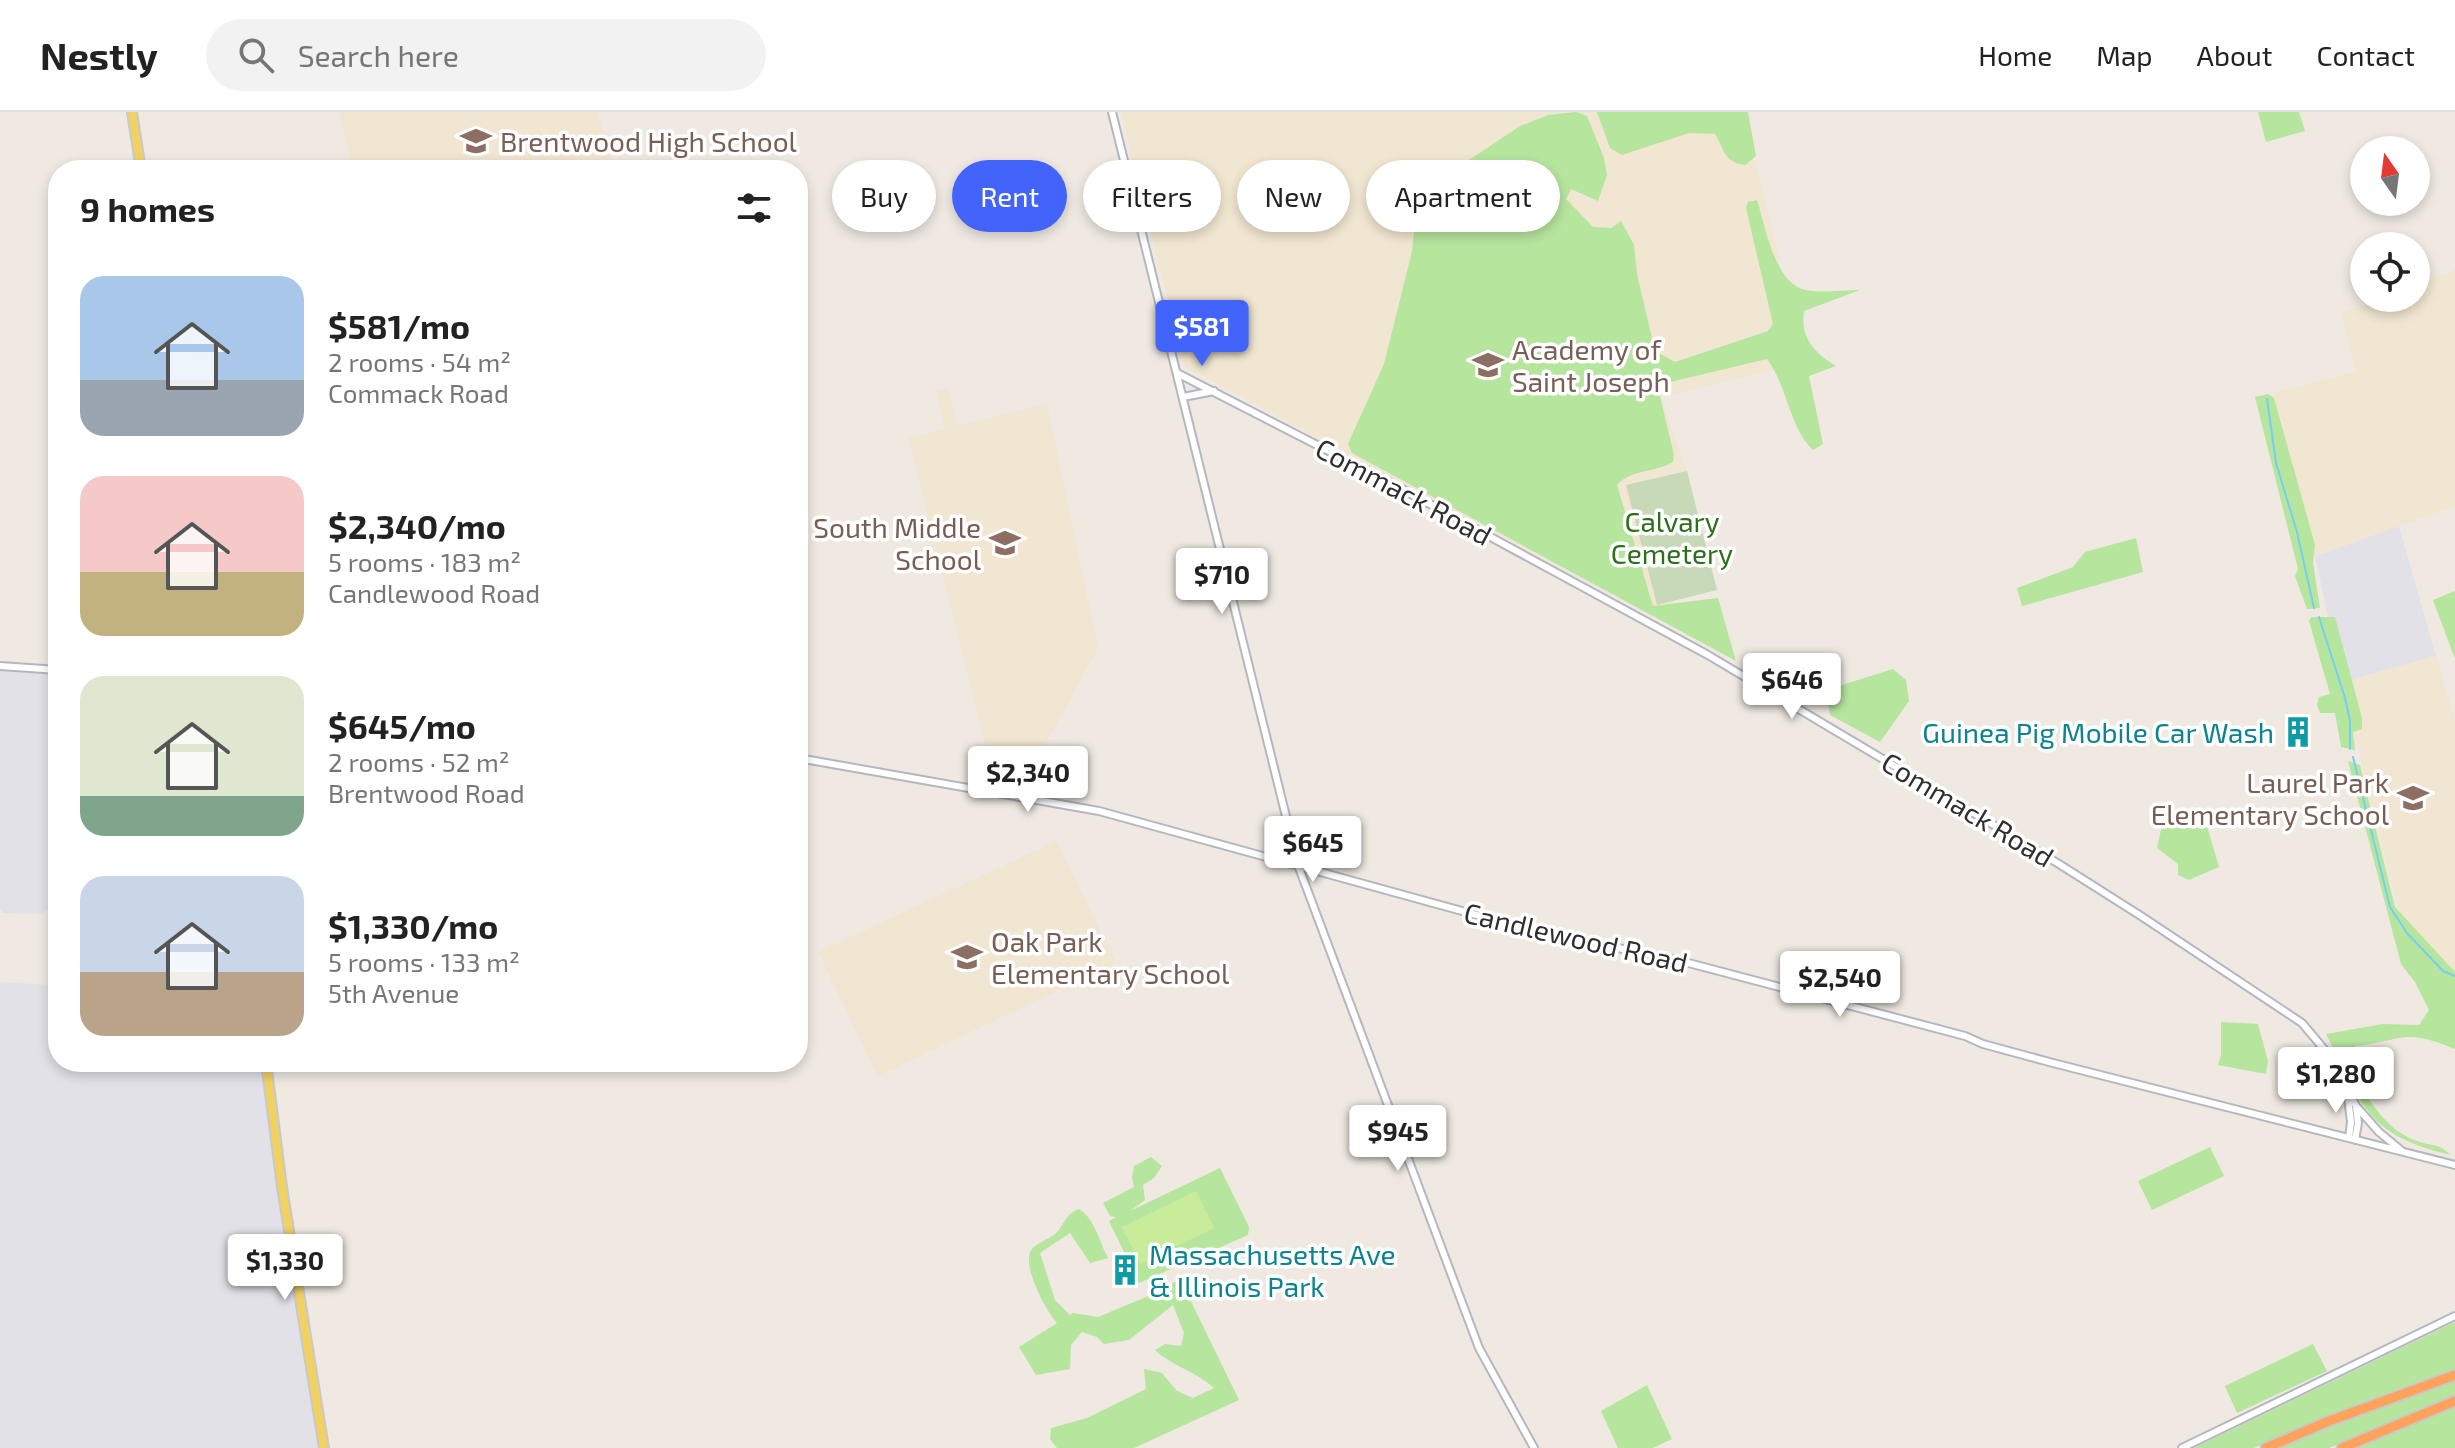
<!DOCTYPE html>
<html lang="en">
<head>
<meta charset="utf-8">
<style>
	body { margin:0; font-family:"Exo 2",sans-serif; background:#f2f2f2; color:#222; height:100vh; display:flex; flex-direction:column; font-size:30px; white-space:nowrap }
	* { box-sizing:border-box; margin:0 }
	p { font-size:26px; color:#767676 }
	.icon { flex:none; width:44px; height:44px; fill:none; stroke:currentColor; stroke-width:2; stroke-linecap:round; stroke-linejoin:round }
	.map { position:relative; flex:1; overflow:hidden }
	.drawer { position:absolute; left:48px; top:48px; width:760px; height:912px; display:flex; flex-direction:column; background:#fff; border-radius:32px; box-shadow:0 4px 12px #0003 }
	.drawer>* { flex:none }
	.top-card { position:absolute; left:832px; top:48px; width:760px; height:72px; display:flex; gap:16px }
	.needle { width:52px; rotate:346deg }
	.buttons { position:absolute; left:2350px; top:24px; display:grid; gap:16px }
	.buttons a { display:grid; place-items:center; width:80px; height:80px; border-radius:50%; background:#fff; box-shadow:0 4px 12px #0003; font-size:40px }
	.price { position:absolute; translate:-50% -68px; padding:0 18px; border-radius:8px; background:#fff; color:#222; font-size:26px; line-height:52px; filter:drop-shadow(0 2px 4px #0008) }
	.price::after { content:''; position:absolute; left:50%; top:48px; width:24px; height:18px; margin-left:-12px; background:inherit; clip-path:polygon(0 0,100% 0,50% 100%) }
	.price.on { background:#4264fb; color:#fff }
	ul { padding:0; list-style:none }
	li { display:flex; align-items:center; gap:24px; height:200px; padding:0 32px }
	li span { display:grid; place-items:center; flex:none; width:224px; height:160px; border-radius:24px; color:#555 }
	li>.icon { margin-inline-start:auto }
	span .icon { width:96px; height:96px; fill:#fffc; stroke-width:1 }
	li b { font-size:34px }
	h2 { display:flex; justify-content:space-between; align-items:center; height:96px; padding:0 32px; font-size:34px }
	.chip { padding:0 28px; border-radius:36px; background:#fff; box-shadow:0 4px 12px #0003; font-size:28px; line-height:72px }
	.chip.on { background:#4264fb; color:#fff }
	header { display:flex; align-items:center; gap:48px; box-sizing:border-box; height:112px; padding:0 40px; background:#fff; border-bottom:2px solid #e0e0e0 }
	header strong { font-size:38px }
	nav { display:flex; gap:44px; margin-inline-start:auto; font-size:28px }
	.search { width:560px; height:72px; background:#f2f2f2; display:flex; align-items:center; gap:20px; box-sizing:border-box; padding:0 28px; border-radius:44px; color:#767676; font-size:30px }
	.map>svg:first-child { display:block }
	.industrial { fill:#e3e1e8 }
	.education { fill:#f0e6d1 }
	.green { fill:#b6e59e }
	.cemetery { fill:#c8d9b8 }
	.pitch { fill:#c9ec9a }
	.lines { fill:none; stroke-linecap:round; stroke-linejoin:round }
	.stream { stroke:#75cff0; stroke-width:2 }
	.minor-casing { stroke:#b4b7c1; stroke-width:10 }
	.major-casing { stroke:#c9c9c9; stroke-width:12 }
	.highway-casing { stroke:#c9c9c9; stroke-width:13 }
	.minor { stroke:#fff; stroke-width:6 }
	.major { stroke:#f2d163; stroke-width:8 }
	.highway { stroke:#ffa35c; stroke-width:9 }
	.labels { text-anchor:middle; dominant-baseline:central; stroke-width:7; stroke-linejoin:round; paint-order:stroke }
	.education-label { font-size:28px; fill:#785e54; stroke:#fff; text-anchor:start }
	.street-label { font-size:28px; fill:#2e2e2e; stroke:#fff }
	.park-label { font-size:28px; fill:#2c6e1b; stroke:#fff }
	.culture-label { font-size:28px; fill:#0d838f; stroke:#fff; text-anchor:end }
</style>
</head>
<body>
<header>
<strong>Nestly</strong>
<div class="search"><svg class="icon" aria-label="search" viewBox="0 0 24 24"><circle cx="10" cy="10" r="6"/><path d="M15 15l6 6"/></svg>Search here</div>
<nav><a>Home</a><a>Map</a><a>About</a><a>Contact</a></nav>
</header>
<div class="map">
<svg width="2455" height="1336" viewBox="0 0 2455 1336">
	<rect width="100%" height="100%" fill="#efe9e1"/>
	<path class="industrial" d="M 2399,414 L 2436,544 L 2342,570 L 2315,444 Z
		M 0,554 L 58,558 L 58,797 L 56,794 L 40,802 L 3,801 L 0,797 Z
		M 58,863 L 58,950 L 263,950 L 318,1336 L 0,1336 L 0,870 L 51,873 L 51,864 Z"/>
	<path class="education" d="M 339,0 L 598,0 L 613,58 L 353,58 Z
		M 1121,0 L 1743,0 L 1804,250 L 1661,285 L 1687,359 L 1627,374 L 1661,509 L 1185,255 Z
		M 2455,158 L 2455,394 L 2315,444 L 2271,282 L 2356,259 L 2342,201 L 2382,186 L 2416,186 L 2416,173 Z
		M 948,277 L 957,314 L 1047,292 L 1098,536 L 1038,646 L 1001,640 L 1011,678 L 996,675 L 909,326 L 945,317 L 936,279 Z
		M 2436,544 L 2455,610 L 2455,885 L 2424,893 L 2389,761 L 2342,570 Z
		M 1056,729 L 1116,851 L 878,964 L 818,840 Z"/>
	<path class="green" d="M 1576,0 L 1587,4 L 1604,46 L 1607,63 L 1598,89 L 1571,77 L 1566,87 L 1593,115 L 1611,116 L 1621,109 L 1634,133 L 1637,162 L 1655,239 L 1675,250 L 1768,219 L 1773,212 L 1746,96 L 1748,90 L 1757,88 C 1765,113 1774,168 1802,177 C 1819,182 1842,178 1860,178 L 1804,199 C 1800,225 1814,241 1836,254 L 1809,264 L 1823,332 L 1813,338 C 1788,313 1788,275 1767,247 L 1662,272 L 1654,259 L 1674,343 L 1673,350 C 1654,361 1631,357 1617,373 L 1653,494 L 1718,486 L 1736,549 L 1352,341 L 1348,332 L 1384,252 L 1412,139 L 1420,61 L 1435,53 L 1469,48 L 1520,14 L 1549,3 Z
		M 1597,0 L 1748,0 L 1756,44 L 1745,53 C 1724,50 1725,39 1715,22 L 1689,21 L 1622,43 L 1610,36 Z
		M 2258,0 L 2299,0 L 2305,19 L 2266,30 Z
		M 2268,282 L 2274,286 L 2315,433 L 2313,451 L 2320,496 L 2307,497 L 2295,464 L 2298,457 L 2255,285 Z
		M 2136,426 L 2143,460 L 2022,494 L 2017,476 L 2073,455 L 2085,440 Z
		M 2455,479 L 2455,547 L 2433,488 Z
		M 2311,505 L 2335,505 L 2362,606 L 2362,617 L 2353,620 L 2355,638 L 2341,635 L 2335,601 L 2320,601 L 2317,593 L 2319,585 L 2330,582 L 2309,509 Z
		M 1893,557 L 1906,568 L 1909,589 L 1880,630 L 1830,603 L 1826,578 Z
		M 2348,649 L 2360,653 L 2395,795 L 2455,860 L 2455,937 C 2438,930 2418,922 2399,926 C 2383,929 2371,933 2355,934 L 2347,944 L 2348,964 L 2357,967 C 2372,993 2388,1019 2417,1029 C 2433,1035 2437,1030 2451,1043 C 2366,1023 2363,994 2326,922 L 2383,912 L 2419,913 L 2429,898 L 2415,870 L 2401,852 Z
		M 2202,697 L 2219,755 L 2189,768 L 2178,763 L 2178,752 L 2157,736 L 2163,709 Z
		M 2221,910 L 2258,912 L 2268,949 L 2266,962 L 2218,953 L 2221,943 Z
		M 2210,1035 L 2224,1064 L 2152,1098 L 2138,1069 Z
		M 1151,1045 L 1162,1054 L 1154,1066 L 1143,1073 L 1145,1088 L 1130,1099 L 1220,1056 L 1249,1115 L 1248,1123 L 1139,1171 L 1109,1109 L 1116,1105 L 1110,1104 L 1103,1091 L 1134,1075 L 1132,1066 L 1134,1054 Z
		M 1079,1097 C 1095,1107 1099,1129 1108,1146 L 1090,1151 L 1070,1121 L 1040,1141 L 1055,1188 L 1070,1203 L 1073,1201 L 1098,1205 L 1151,1183 L 1180,1167 L 1239,1288 L 1134,1336 L 1057,1336 L 1050,1327 L 1051,1316 L 1087,1306 L 1146,1277 L 1144,1257 L 1162,1261 L 1177,1279 L 1193,1286 L 1214,1276 C 1196,1259 1173,1255 1155,1238 L 1165,1232 L 1181,1234 L 1184,1221 L 1173,1193 L 1129,1228 L 1104,1232 L 1097,1225 L 1082,1220 L 1071,1233 L 1070,1257 L 1036,1263 L 1019,1235 L 1057,1211 C 1046,1199 1020,1151 1032,1137 C 1039,1129 1052,1127 1058,1119 C 1066,1109 1066,1102 1079,1097 Z
		M 2455,1210 L 2455,1257 L 2360,1291 L 2254,1336 L 2194,1336 Z
		M 2313,1232 L 2327,1259 L 2237,1301 L 2225,1274 Z
		M 2455,1268 L 2455,1284 L 2329,1336 L 2277,1336 L 2363,1300 Z
		M 1647,1273 L 1672,1327 L 1653,1336 L 1618,1336 L 1601,1299 Z
		M 2455,1294 L 2455,1336 L 2352,1336 Z"/>
	<path class="cemetery" d="M 1687,359 L 1717,478 L 1657,493 L 1626,373 Z"/>
	<path class="pitch" d="M 1196,1079 L 1214,1116 L 1140,1152 L 1122,1115 Z"/>
	<g class="lines">
		<path class="stream" d="M 2267,287 L 2276,351 L 2297,420 L 2314,496
			M 2319,505 L 2345,586 L 2350,609 L 2350,637
			M 2353,645 L 2390,795 L 2407,821 L 2443,859 L 2455,864"/>
		<defs>
			<path id="minor" d="M 1112,0 L 1298,753 L 1479,1236 L 1534,1336
				M 1177,261 L 1393,372 L 1708,543 L 2059,752 L 2141,804 L 2302,911 L 2329,943 L 2356,994 L 2358,1011 L 2355,1028
				M 1183,285 L 1214,279
				M 0,554 L 58,558
				M 798,646 L 1099,699 L 1531,818 L 1681,849 L 1965,924 L 1983,932 L 2053,951 L 2455,1053
				M 2348,986 L 2351,1010 L 2349,1026
				M 2356,994 L 2379,1020 L 2402,1039
				M 2182,1336 L 2455,1204"/>
			<path id="major" d="M 132,0 L 141,58
				M 266,950 L 282,1075 L 324,1336"/>
			<path id="highway" d="M 2266,1336 L 2329,1309 L 2455,1263
				M 2342,1336 L 2455,1289"/>
		</defs>
		<use href="#minor" class="minor-casing"/>
		<use href="#major" class="major-casing"/>
		<use href="#highway" class="highway-casing"/>
		<use href="#minor" class="minor"/>
		<use href="#major" class="major"/>
		<use href="#highway" class="highway"/>
	</g>
	<defs>
		<symbol id="school-bare" viewBox="-9 -9 18 18"><path d="M0-5L7-2L0 1L-7-2ZM-4 1L0 2.5L4 1V4Q0 6-4 4Z" fill="#8d6e63" stroke="#fff" stroke-width="2.5" paint-order="stroke"/></symbol>
		<symbol id="building-bare" viewBox="-9 -9 18 18"><path d="M-4-6H4V6H1V3H-1V6H-4ZM-2.5-4.3h1.7v1.8h-1.7ZM.8-4.3h1.7v1.8H.8ZM-2.5-1h1.7V.8h-1.7ZM.8-1h1.7V.8H.8Z" fill="#0f9aa8" stroke="#fff" stroke-width="2.5" paint-order="stroke"/></symbol>
	</defs>
	<g fill-rule="evenodd">
		<use href="#school-bare" x="454" y="7" width="44" height="44"/>
		<use href="#school-bare" x="1466" y="231" width="44" height="44"/>
		<use href="#school-bare" x="983" y="409" width="44" height="44"/>
		<use href="#building-bare" x="2276" y="598" width="44" height="44"/>
		<use href="#school-bare" x="2391" y="664" width="44" height="44"/>
		<use href="#school-bare" x="945" y="823" width="44" height="44"/>
		<use href="#building-bare" x="1103" y="1136" width="44" height="44"/>
	</g>
	<g class="labels">
		<g class="education-label">
			<text x="500" y="29">Brentwood High School</text>
			<text x="1512" y="237">Academy of<tspan x="1512" dy="32">Saint Joseph</tspan></text>
			<text x="981" y="415" text-anchor="end">South Middle<tspan x="981" dy="32">School</tspan></text>
			<text x="2389" y="670" text-anchor="end">Laurel Park<tspan x="2389" dy="32">Elementary School</tspan></text>
			<text x="991" y="829">Oak Park<tspan x="991" dy="32">Elementary School</tspan></text>
		</g>
		<g class="street-label">
			<text transform="translate(1404 379) rotate(28)">Commack Road</text>
			<text transform="translate(1968 697) rotate(31)">Commack Road</text>
			<text transform="translate(1576 825) rotate(13)">Candlewood Road</text>
		</g>
		<g class="park-label">
			<text x="1672" y="409">Calvary<tspan x="1672" dy="32">Cemetery</tspan></text>
		</g>
		<g class="culture-label">
			<text x="2274" y="620">Guinea Pig Mobile Car Wash</text>
			<text x="1149" y="1142" text-anchor="start">Massachusetts Ave<tspan x="1149" dy="32">&amp; Illinois Park</tspan></text>
		</g>
	</g>
</svg>
<div class="buttons">
<a><svg class="needle" viewBox="-14 -14 28 28"><path d="M0-13l5 13h-10z" fill="#e53935"/><path d="M0 13l5-13h-10z" fill="#767676"/></svg></a>
<a><svg class="icon" aria-label="locate" viewBox="0 0 24 24"><circle cx="12" cy="12" r="6"/><path d="M12 2v4M12 18v4M2 12h4M18 12h4"/></svg></a>
</div>
<b class="price on" style="left:1202px;top:256px">$581</b>
<b class="price" style="left:1222px;top:504px">$710</b>
<b class="price" style="left:1792px;top:609px">$646</b>
<b class="price" style="left:1028px;top:702px">$2,340</b>
<b class="price" style="left:1313px;top:772px">$645</b>
<b class="price" style="left:1840px;top:907px">$2,540</b>
<b class="price" style="left:2336px;top:1003px">$1,280</b>
<b class="price" style="left:1398px;top:1061px">$945</b>
<b class="price" style="left:285px;top:1190px">$1,330</b>
<div class="top-card">
<a class="chip">Buy</a>
<a class="chip on">Rent</a>
<a class="chip">Filters</a>
<a class="chip">New</a>
<a class="chip">Apartment</a>
</div>
<section class="drawer">
<h2>9 homes<svg class="icon" aria-label="filters" viewBox="0 0 24 24"><path d="M4 7h16M4 17h16"/><circle cx="9" cy="7" r="2"/><circle cx="15" cy="17" r="2"/></svg></h2>
<ul>
<li><span style="background:linear-gradient(#a9c7e8 65%,#9aa5b1 0)"><svg class="icon" aria-label="home" viewBox="0 0 24 24"><path d="M3 11l9-7 9 7M6 9v11h12V9"/></svg></span><div><b>$581/mo</b><p>2 rooms · 54 m²</p><p>Commack Road</p></div></li>
<li><span style="background:linear-gradient(#f6c9c9 60%,#c2b280 0)"><svg class="icon" aria-label="home" viewBox="0 0 24 24"><path d="M3 11l9-7 9 7M6 9v11h12V9"/></svg></span><div><b>$2,340/mo</b><p>5 rooms · 183 m²</p><p>Candlewood Road</p></div></li>
<li><span style="background:linear-gradient(#dfe7d0 75%,#7fa58c 0)"><svg class="icon" aria-label="home" viewBox="0 0 24 24"><path d="M3 11l9-7 9 7M6 9v11h12V9"/></svg></span><div><b>$645/mo</b><p>2 rooms · 52 m²</p><p>Brentwood Road</p></div></li>
<li><span style="background:linear-gradient(#c9d6e8 60%,#b9a48a 0)"><svg class="icon" aria-label="home" viewBox="0 0 24 24"><path d="M3 11l9-7 9 7M6 9v11h12V9"/></svg></span><div><b>$1,330/mo</b><p>5 rooms · 133 m²</p><p>5th Avenue</p></div></li>
</ul>
</section>
</div>
</body>
</html>
